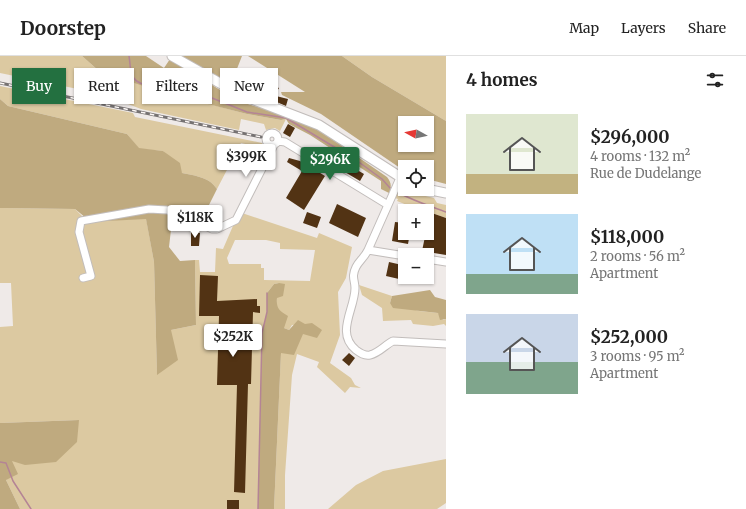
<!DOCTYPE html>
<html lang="en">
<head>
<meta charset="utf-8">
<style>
	body { margin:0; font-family:Merriweather,serif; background:#f6f6f6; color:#222; height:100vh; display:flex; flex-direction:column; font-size:15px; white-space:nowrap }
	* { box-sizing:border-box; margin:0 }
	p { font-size:13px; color:#767676 }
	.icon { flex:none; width:22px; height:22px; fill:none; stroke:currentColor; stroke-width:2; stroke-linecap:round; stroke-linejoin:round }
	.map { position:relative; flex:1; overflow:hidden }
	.sheet { display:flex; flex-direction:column; background:#fff; width:300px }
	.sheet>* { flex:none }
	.guide { position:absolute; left:12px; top:12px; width:374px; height:36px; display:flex; gap:8px }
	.needle { width:26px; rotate:278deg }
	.controls { position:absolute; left:398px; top:60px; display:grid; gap:8px }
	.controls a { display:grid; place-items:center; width:36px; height:36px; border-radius:0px; background:#fff; box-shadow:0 1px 3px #0004; font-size:20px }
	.price { position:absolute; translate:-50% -34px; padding:0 9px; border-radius:4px; background:#fff; color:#222; font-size:13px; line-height:26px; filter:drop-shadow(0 1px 2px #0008) }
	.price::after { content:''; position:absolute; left:50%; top:24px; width:12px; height:9px; margin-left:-6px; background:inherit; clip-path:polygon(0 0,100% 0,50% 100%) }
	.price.selected { background:#237040; color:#fff }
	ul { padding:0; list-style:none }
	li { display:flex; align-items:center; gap:12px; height:100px; padding:0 20px }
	li span { display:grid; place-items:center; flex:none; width:112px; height:80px; border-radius:0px; color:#555 }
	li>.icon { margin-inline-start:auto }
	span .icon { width:48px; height:48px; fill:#fffc; stroke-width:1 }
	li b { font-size:17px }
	h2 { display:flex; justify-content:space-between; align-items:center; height:48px; padding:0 20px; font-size:17px }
	.tag { padding:0 14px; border-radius:0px; background:#fff; box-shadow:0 1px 3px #0004; font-size:14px; line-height:36px }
	.tag.selected { background:#237040; color:#fff }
	header { display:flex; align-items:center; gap:24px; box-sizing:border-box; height:56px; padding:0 20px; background:#fff; border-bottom:1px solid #e0e0e0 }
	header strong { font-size:19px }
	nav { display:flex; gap:22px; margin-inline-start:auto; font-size:14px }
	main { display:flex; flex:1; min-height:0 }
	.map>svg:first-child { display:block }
	.green { fill:#dcc9a1; fill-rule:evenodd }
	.forest { fill:#bfaa7f; fill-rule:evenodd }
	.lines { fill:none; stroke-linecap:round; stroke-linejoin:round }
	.stream { stroke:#b48495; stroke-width:1.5 }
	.building { fill:#523314 }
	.minor-casing { stroke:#c2bdbb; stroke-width:9 }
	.major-casing { stroke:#c2bdbb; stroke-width:11 }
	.minor { stroke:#fff; stroke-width:7 }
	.major { stroke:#fff; stroke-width:9 }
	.rail-casing { stroke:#767272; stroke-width:3 }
	.rail { stroke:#fdf8f6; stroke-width:1.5; stroke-dasharray:4.5; stroke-linecap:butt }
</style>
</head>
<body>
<header>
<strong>Doorstep</strong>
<nav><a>Map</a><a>Layers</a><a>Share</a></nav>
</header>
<main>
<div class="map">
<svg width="446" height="453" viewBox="0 0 446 453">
	<rect width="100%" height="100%" fill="#efeae8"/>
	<path class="green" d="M 0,0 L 82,0 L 99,15 L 209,48 L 247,58 L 281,64 L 286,63 L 280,75 L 275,72 L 266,74 L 264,68 L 241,63 L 239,74 L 141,53 L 102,38 L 0,17 Z
		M 342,0 L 446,0 L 446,65 L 372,21 Z
		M 0,30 L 133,57 L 135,61 L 262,87 L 266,96 L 265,97 L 258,91 L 241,87 L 217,133 C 209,121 196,120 182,117 L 163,95 L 139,93 L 127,78 L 8,50 L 0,43 Z
		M 404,135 L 434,142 L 437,147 L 446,149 L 446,162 L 429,156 L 427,162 L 427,155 L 416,155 L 417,153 L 397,145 L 398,143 L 395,142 L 399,136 Z
		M 0,152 L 75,153 L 88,166 L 146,162 L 154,206 L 157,318 L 171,274 L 196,269 L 195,204 L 199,204 L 200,216 L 215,216 L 216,192 L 223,193 L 239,156 L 317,182 L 319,177 L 352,191 L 346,222 L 338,236 L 340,279 L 330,307 L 351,322 L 355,329 L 361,332 L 350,331 L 345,337 L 317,311 L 319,306 L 297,298 L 292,319 L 285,419 L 285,453 L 274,453 L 281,296 L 305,268 L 292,269 L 289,274 L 284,272 L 276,249 L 279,227 L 274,228 L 267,237 L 267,256 L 262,277 L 258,453 L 20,453 L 6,424 L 11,405 L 79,364 L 0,367 L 0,271 L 13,270 L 11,227 L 0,227 ZM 235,184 L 266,184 L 280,187 L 280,193 L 315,194 L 310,225 L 264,224 L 264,212 L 261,212 L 261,208 L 229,208 L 227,202 Z
		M 359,229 L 392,240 L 390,247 L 419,255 L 438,257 L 443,264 L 446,263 L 446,270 L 444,268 L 433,270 L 413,268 L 411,264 L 383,265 L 382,252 L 362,239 Z
		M 446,403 L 446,447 L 437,453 L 328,453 L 356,429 L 383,415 Z"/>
	<path class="forest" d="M 82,0 L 146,0 L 164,12 L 170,3 L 238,45 L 281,58 L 316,72 L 387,121 C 391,126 392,130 389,137 L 381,133 L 381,125 L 310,79 L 289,68 L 286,63 L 281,64 L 247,58 L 161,36 L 99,15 Z
		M 181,0 L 242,0 L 231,28 L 214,20 Z
		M 248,0 L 342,0 L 372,21 L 446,65 L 446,128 L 427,123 L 427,111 L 405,111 L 405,115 L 403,114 L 321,58 L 282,39 L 281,36 L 305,36 ZM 405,67 L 427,67 L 427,89 L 405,89 Z
		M 0,43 L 8,50 L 127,78 L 139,92 L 163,95 L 180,107 L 182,117 C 196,120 209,121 217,133 L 204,159 L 207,165 L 199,166 L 197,171 L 181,165 L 172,165 L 169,191 L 180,205 L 195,204 L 196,269 L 171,274 L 178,304 L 157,319 L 154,206 L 146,163 L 88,166 L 86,162 L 75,153 L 0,152 Z
		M 279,227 L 285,228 L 283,240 L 277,242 C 276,252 279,255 288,260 L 284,272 L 289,274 L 298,264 L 305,268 L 312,267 L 322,274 L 317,282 L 303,278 L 294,299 L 281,297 L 274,453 L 258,453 L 262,277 L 267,256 L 267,237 L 274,228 Z
		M 430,234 L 435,241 L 446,244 L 446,263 L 440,264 L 438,257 L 393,252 L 390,247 L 392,240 Z
		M 79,364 L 77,386 L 56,406 L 25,409 L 12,405 L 18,418 L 6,424 L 20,453 L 0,453 L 0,367 Z"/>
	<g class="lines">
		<path class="stream" d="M 129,0 C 130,5 130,11 131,16 C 136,34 157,29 170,26 L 191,38 L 212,42 L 247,56 L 286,62 L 356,104 L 382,123 L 390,132
			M 399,137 C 414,145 430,150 446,156
			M 0,406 L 6,407 L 13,425 L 31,453
			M 258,453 L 262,277 L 267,256 L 267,237"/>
	</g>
	<path class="building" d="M 240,18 L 248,21 L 244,31 L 236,28 Z
		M 255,28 L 264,31 L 262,36 L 260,35 L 259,38 L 252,35 Z
		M 271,29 L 279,32 L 276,37 L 268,34 Z
		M 276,40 L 288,43 L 286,50 L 272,44 Z
		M 288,68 L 295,72 L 290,81 L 283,77 Z
		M 289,102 L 300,105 L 316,116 L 317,115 L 325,120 L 304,154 L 286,142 L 302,115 L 287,106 Z
		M 337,102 L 364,118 L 360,125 L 333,109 Z
		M 337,148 L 366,162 L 358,181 L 329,167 Z
		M 307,156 L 321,161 L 317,172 L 303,167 Z
		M 429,156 L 446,162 L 446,199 L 422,195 L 427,171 L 432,171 L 427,169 Z
		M 395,166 L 405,167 L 405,177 L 410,177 L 408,188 L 392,185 Z
		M 191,176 L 200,177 L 199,190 L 191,190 Z
		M 389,206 L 402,209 L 399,223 L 386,220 Z
		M 200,219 L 218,220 L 217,245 L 257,243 L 257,250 L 260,250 L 260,257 L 253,256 L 251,328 L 248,328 L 245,437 L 234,436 L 237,329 L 217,329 L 219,260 L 199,260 Z
		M 349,297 L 355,302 L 349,310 L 342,304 Z
		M 227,444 L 239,444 L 239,453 L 227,453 Z"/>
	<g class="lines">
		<defs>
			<path id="minor" d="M266 83a6 6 0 1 1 12 0a6 6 0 1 1-12 0Z
				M 278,85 L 285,86 L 388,149
				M 400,122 L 368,194 L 405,200
				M 368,194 C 364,202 359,205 356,211 C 351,221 355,224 355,232 C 355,253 335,277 356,294 C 360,297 364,300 370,299 C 379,297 385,289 393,285 L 446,288
				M 427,203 L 446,206
				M 83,222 L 91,220 L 79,176 L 81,165 L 149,153 L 167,154 L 188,161 L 212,173 L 217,173 L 236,164 L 274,89"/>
			<path id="major" d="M 172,0 L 241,39 L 319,69 L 405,124
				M 426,133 L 446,137"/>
		</defs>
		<use href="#minor" class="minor-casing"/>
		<use href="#major" class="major-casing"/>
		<use href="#minor" class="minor"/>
		<use href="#major" class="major"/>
		<defs>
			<path id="rail" d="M 0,27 L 261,81"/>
		</defs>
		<use href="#rail" class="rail-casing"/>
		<use href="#rail" class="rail"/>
	</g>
</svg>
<div class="controls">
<a><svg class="needle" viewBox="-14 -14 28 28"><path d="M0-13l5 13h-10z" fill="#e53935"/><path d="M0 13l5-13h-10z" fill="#767676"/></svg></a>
<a><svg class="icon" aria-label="locate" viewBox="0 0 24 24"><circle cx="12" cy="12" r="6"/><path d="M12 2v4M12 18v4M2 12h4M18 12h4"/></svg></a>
<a>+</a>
<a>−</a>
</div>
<b class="price" style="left:246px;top:122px">$399K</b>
<b class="price selected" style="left:330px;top:125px">$296K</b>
<b class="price" style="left:195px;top:183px">$118K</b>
<b class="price" style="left:233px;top:302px">$252K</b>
<div class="guide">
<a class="tag selected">Buy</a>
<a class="tag">Rent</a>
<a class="tag">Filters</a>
<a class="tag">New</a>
</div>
</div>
<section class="sheet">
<h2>4 homes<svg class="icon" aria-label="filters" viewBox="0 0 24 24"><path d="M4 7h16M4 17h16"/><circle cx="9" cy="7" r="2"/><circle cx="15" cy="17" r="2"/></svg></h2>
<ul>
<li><span style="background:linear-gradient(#dfe7d0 75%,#c2b280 0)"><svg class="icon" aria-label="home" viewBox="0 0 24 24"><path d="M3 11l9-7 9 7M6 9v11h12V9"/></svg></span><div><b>$296,000</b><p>4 rooms · 132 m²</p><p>Rue de Dudelange</p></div></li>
<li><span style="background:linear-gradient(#bfe0f5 75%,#7fa58c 0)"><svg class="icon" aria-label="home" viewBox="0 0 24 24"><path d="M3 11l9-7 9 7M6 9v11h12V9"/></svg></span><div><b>$118,000</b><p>2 rooms · 56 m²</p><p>Apartment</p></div></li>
<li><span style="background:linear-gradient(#c9d6e8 60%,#7fa58c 0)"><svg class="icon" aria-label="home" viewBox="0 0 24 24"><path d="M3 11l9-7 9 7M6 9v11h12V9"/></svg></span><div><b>$252,000</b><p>3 rooms · 95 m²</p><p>Apartment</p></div></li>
</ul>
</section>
</main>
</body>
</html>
